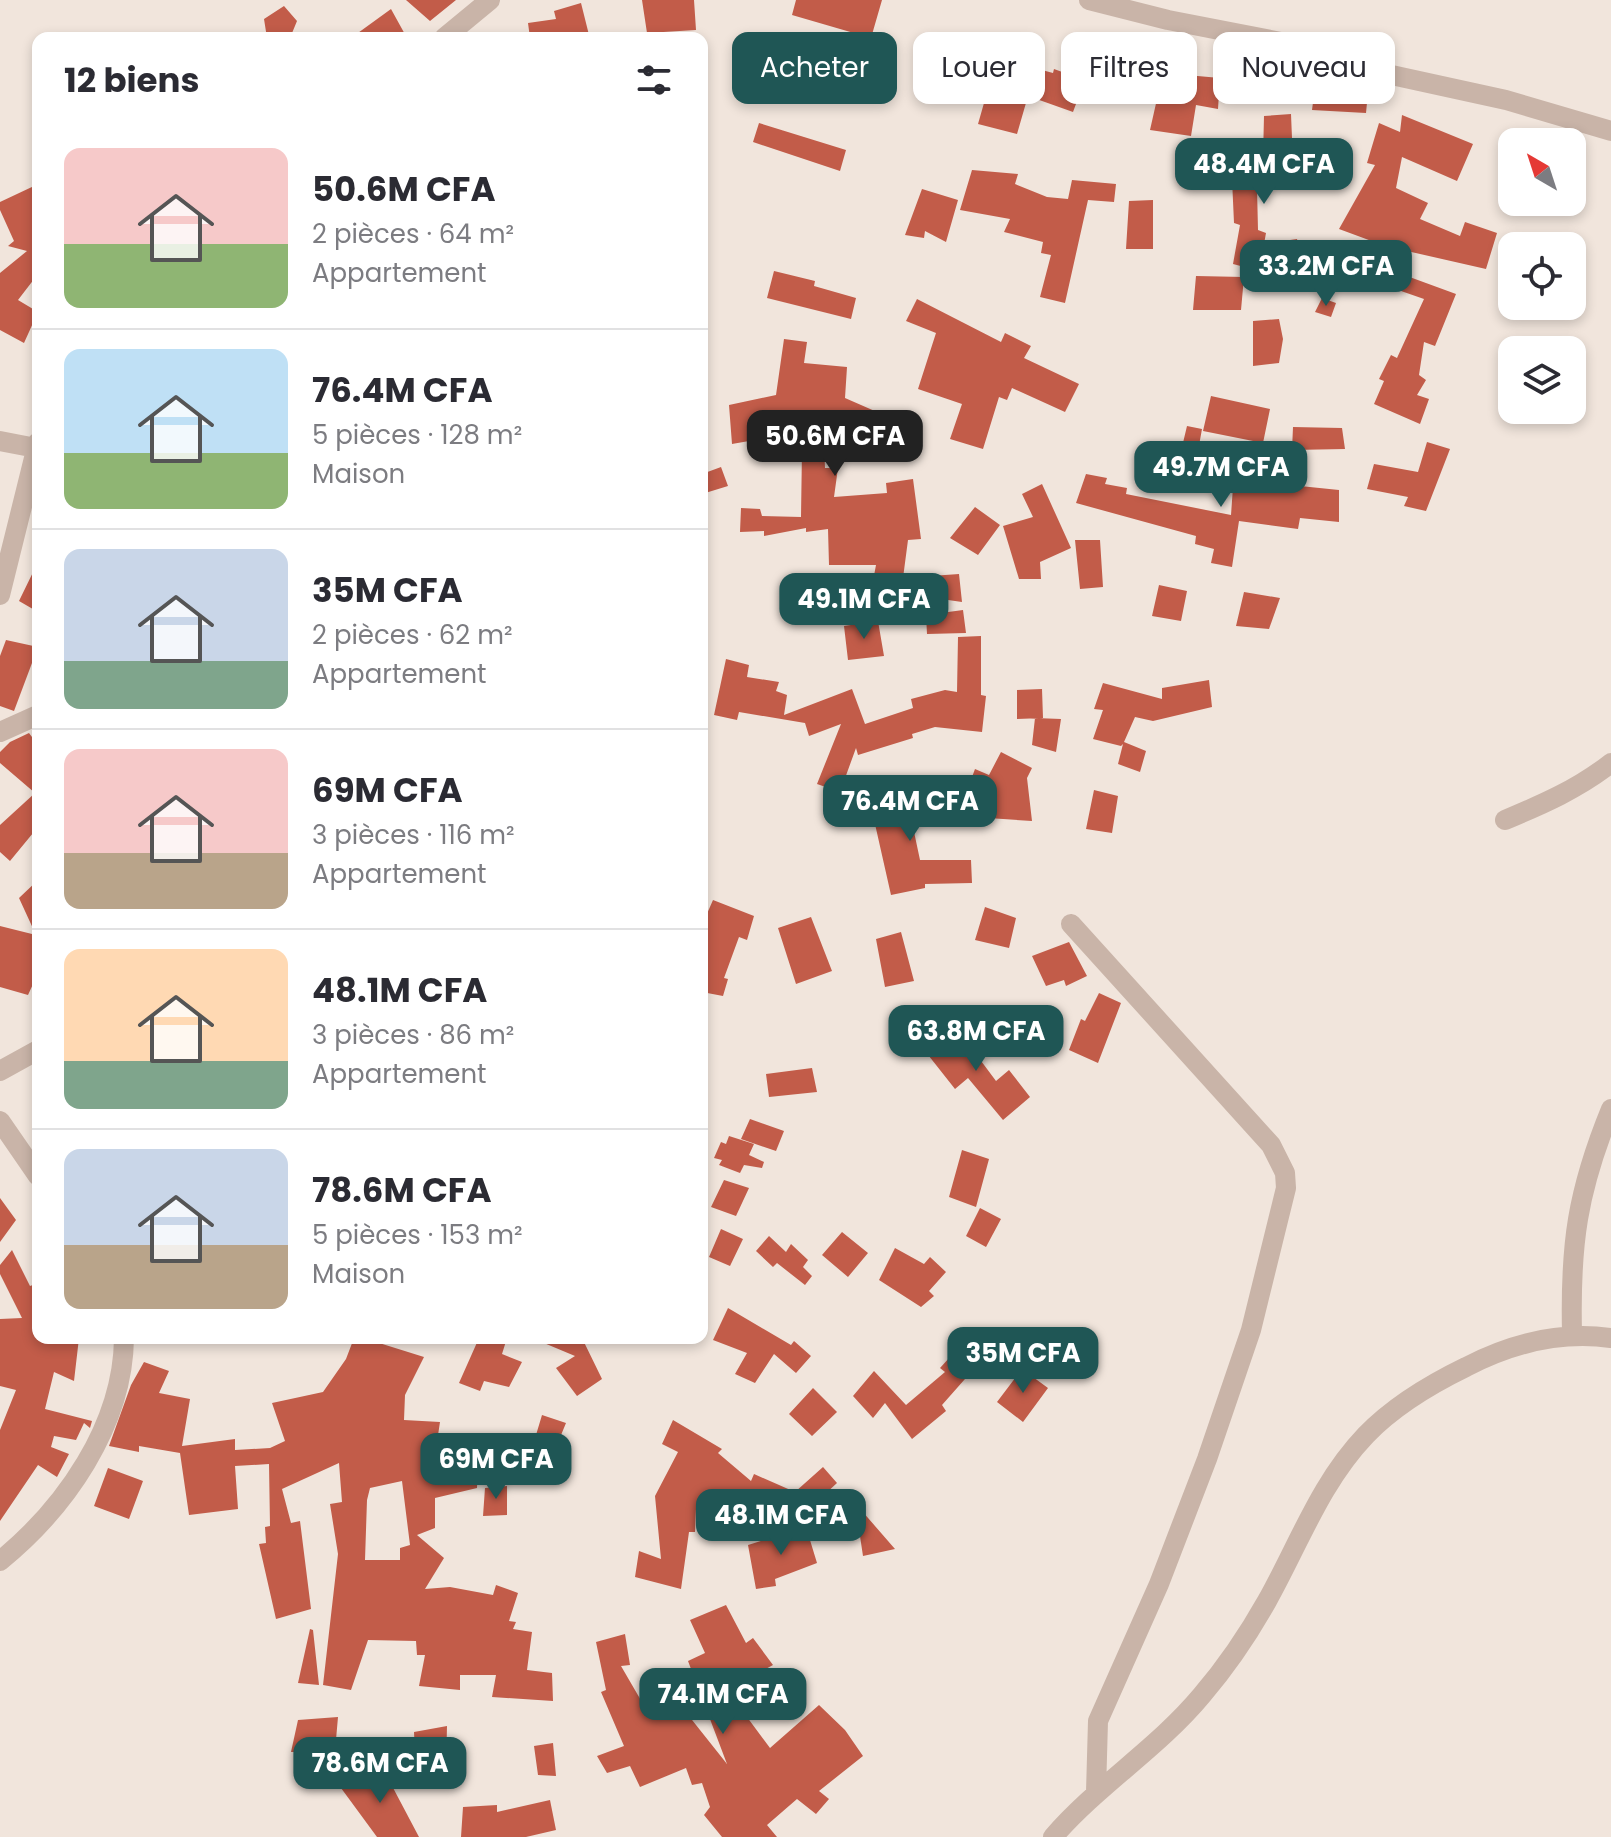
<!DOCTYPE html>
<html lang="fr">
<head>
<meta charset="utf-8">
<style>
	body { margin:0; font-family:Poppins,sans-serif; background:#f7f7f7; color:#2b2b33; height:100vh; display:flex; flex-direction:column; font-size:30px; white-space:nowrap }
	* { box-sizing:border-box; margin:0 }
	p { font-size:26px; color:#7c7c81 }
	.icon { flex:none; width:44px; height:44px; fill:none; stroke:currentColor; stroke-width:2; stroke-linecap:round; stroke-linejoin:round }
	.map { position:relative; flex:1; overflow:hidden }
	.side { position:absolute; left:32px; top:32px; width:676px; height:1312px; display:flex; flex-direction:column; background:#fff; border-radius:16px; box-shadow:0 4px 12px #0003 }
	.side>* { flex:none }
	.hud { position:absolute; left:732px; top:32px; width:758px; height:72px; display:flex; gap:16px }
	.needle { width:52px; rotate:321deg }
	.buttons { position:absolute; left:1498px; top:128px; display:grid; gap:16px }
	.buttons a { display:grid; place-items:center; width:88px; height:88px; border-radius:16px; background:#fff; box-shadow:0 4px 12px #0003; font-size:40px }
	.price { position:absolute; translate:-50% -68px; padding:0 18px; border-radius:16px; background:#1f5655; color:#fff; font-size:26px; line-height:52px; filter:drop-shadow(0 2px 4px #0008) }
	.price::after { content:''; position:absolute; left:50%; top:48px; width:24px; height:18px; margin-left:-12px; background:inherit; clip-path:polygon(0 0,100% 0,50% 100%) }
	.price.active { background:#222; color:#fff }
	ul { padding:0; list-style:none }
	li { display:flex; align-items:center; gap:24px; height:200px; padding:0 32px }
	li+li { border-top:2px solid #e1e1e2 }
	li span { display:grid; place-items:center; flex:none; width:224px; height:160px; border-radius:16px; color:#555 }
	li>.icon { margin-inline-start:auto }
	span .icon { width:96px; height:96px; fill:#fffc; stroke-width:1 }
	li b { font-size:34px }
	h2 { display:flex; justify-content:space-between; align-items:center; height:96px; padding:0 32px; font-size:34px }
	.chip { padding:0 28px; border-radius:16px; background:#fff; box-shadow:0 4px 12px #0003; font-size:28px; line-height:72px }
	.chip.active { background:#1f5655; color:#fff }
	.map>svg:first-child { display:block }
	.building { fill:#c25c49; fill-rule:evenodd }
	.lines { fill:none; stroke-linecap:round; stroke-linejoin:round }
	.minor { stroke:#c9b4a8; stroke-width:20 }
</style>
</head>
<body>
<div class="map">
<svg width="1611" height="1837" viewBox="0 0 1611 1837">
	<rect width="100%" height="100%" fill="#f1e5dc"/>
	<path class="building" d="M 406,0 L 456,0 L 430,21 Z
		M 642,0 L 694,0 L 696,30 L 647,33 Z
		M 796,0 L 882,0 L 871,38 L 792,15 Z
		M 581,3 L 589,35 L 530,38 L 528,23 L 556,19 L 554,11 Z
		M 284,6 L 297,21 L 290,38 L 267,38 L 264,19 Z
		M 391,9 L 407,38 L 351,38 Z
		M 1082,32 L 1122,47 L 1110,76 L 1089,69 L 1073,112 L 1028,96 L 1017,134 L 978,124 L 986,96 L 997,99 L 1009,61 L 1053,73 L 1054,69 L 1065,73 Z
		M 1175,74 L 1220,78 L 1218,109 L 1196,105 L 1191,136 L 1150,130 L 1157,99 L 1174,102 Z
		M 1348,75 L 1369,82 L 1366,113 L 1312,110 L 1315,87 L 1346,86 Z
		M 1291,114 L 1292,138 L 1282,138 L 1290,183 L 1257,188 L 1258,230 L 1266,233 L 1264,244 L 1297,239 L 1304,272 L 1272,278 L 1271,274 L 1233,264 L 1240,225 L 1234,223 L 1232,179 L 1253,166 L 1251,159 L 1263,157 L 1264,116 Z
		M 1402,115 L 1473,144 L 1457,181 L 1402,157 L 1396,188 L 1428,203 L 1420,219 L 1460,236 L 1465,222 L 1497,233 L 1486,269 L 1385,246 L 1339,229 L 1375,165 L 1367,163 L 1379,123 L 1400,132 Z
		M 759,123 L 846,150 L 840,171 L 753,142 Z
		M 972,170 L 1018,174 L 1015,184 L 1047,197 L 1068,199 L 1072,180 L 1116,184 L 1114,202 L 1088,200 L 1065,303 L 1040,297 L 1051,255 L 1041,253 L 1043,242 L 1004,232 L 1010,219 L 960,210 Z
		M 34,186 L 38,195 L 38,274 L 18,300 L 38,312 L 24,343 L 0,330 L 0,273 L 27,251 L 8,246 L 14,241 L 0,210 L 0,202 Z
		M 922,189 L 958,200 L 946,242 L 925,231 L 924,238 L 905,235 Z
		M 1153,200 L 1153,249 L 1126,249 L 1129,201 Z
		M 1385,268 L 1456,294 L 1435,346 L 1424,342 L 1419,375 L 1426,380 L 1417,395 L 1429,399 L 1420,424 L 1374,404 L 1384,381 L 1379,379 L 1391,355 L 1397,358 L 1424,299 L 1378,283 Z
		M 774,271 L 815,281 L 814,286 L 856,298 L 851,319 L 767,298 Z
		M 1196,276 L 1244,277 L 1241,310 L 1193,310 Z
		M 1322,298 L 1336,303 L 1331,317 L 1315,312 Z
		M 917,299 L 1001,342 L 1005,333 L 1031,346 L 1024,358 L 1079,384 L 1065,412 L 1012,388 L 1007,400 L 999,397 L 983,449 L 950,439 L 962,404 L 918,389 L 936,333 L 906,321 Z
		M 1279,319 L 1283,339 L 1279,363 L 1253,366 L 1253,321 Z
		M 784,339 L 807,342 L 804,363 L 847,367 L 845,398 L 877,412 L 875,435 L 823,423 L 825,468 L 838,468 L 834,497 L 887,493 L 886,483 L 913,479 L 921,539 L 908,540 L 903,578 L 959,574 L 962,602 L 865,588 L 866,581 L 873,581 L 876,565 L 829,565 L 828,529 L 806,532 L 806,528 L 764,536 L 764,531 L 740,532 L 741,508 L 760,509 L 762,516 L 801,517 L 802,450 L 791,448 L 792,434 L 750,447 L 749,441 L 732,444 L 729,405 L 776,395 Z
		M 1211,396 L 1270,409 L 1263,443 L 1203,431 Z
		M 1187,426 L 1202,429 L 1198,451 L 1182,447 Z
		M 1293,427 L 1342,428 L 1345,449 L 1292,450 Z
		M 1427,442 L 1450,449 L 1426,511 L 1404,506 L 1408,497 L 1367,489 L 1374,464 L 1418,472 Z
		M 721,467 L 728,486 L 702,494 L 702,474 Z
		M 1267,472 L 1300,479 L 1300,486 L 1339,490 L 1339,522 L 1300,518 L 1298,529 L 1239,521 L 1232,567 L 1211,563 L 1214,549 L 1195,544 L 1196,536 L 1076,503 L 1086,474 L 1107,478 L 1105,484 L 1127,488 L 1126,494 L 1231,515 L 1234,473 L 1265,479 Z
		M 1042,484 L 1071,548 L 1040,562 L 1041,579 L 1019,579 L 1003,526 L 1033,517 L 1022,494 Z
		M 975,507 L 1000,525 L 978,555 L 950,538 Z
		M 1075,540 L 1100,540 L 1103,587 L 1080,589 Z
		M 38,562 L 38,612 L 19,601 Z
		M 1159,585 L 1187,591 L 1181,621 L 1152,616 Z
		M 1244,592 L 1280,598 L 1269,629 L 1236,626 Z
		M 963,610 L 966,633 L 927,634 L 926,615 Z
		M 878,621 L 884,656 L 848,660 L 844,626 Z
		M 981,636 L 981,695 L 986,696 L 982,732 L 935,727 L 912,734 L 913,738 L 858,755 L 856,748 L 840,792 L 817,784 L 841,724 L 809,736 L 805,723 L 739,712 L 737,720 L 714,715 L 726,659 L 749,665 L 747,677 L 779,682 L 776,691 L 787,695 L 784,715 L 852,689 L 865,724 L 913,708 L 911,699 L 945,690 L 957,692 L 958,637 Z
		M 6,640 L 38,647 L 14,711 L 0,706 L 0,656 Z
		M 1209,680 L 1212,707 L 1153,721 L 1135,717 L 1124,742 L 1146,751 L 1140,772 L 1118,764 L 1123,744 L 1121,746 L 1093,739 L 1103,710 L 1094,709 L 1103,683 L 1162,699 L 1162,688 Z
		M 1042,689 L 1043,718 L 1017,719 L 1017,690 Z
		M 1035,718 L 1061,719 L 1056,752 L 1032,745 Z
		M 29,733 L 38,745 L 38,827 L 10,861 L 0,852 L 0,825 L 35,793 L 0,763 L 0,752 L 10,742 Z
		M 1001,752 L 1032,768 L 1027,778 L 1032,821 L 988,818 L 991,804 L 965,796 L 975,769 L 989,775 Z
		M 923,784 L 935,820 L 913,827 L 920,860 L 971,860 L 972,883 L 925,884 L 925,888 L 891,895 L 868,793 L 887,786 L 892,798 Z
		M 1094,790 L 1118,796 L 1112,833 L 1086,829 Z
		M 38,880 L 38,982 L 34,982 L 28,995 L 0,987 L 0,926 L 36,935 L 19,898 Z
		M 713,900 L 754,916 L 747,940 L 739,937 L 724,978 L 728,979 L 723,996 L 702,992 L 702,914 L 706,916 Z
		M 985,907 L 1016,918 L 1009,948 L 975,940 Z
		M 811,917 L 832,971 L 796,984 L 778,928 Z
		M 901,932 L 914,981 L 885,987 L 876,939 Z
		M 1069,942 L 1087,976 L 1066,986 L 1064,980 L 1046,986 L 1032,956 Z
		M 1099,993 L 1121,1003 L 1098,1063 L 1069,1050 L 1081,1019 L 1085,1021 Z
		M 955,1026 L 996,1081 L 1009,1070 L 1030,1097 L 1003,1120 L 968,1078 L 955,1089 L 925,1051 Z
		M 812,1068 L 817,1092 L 769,1097 L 766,1074 Z
		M 750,1119 L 784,1131 L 776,1151 L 741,1139 Z
		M 729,1136 L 754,1144 L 749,1155 L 764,1162 L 762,1168 L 744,1165 L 740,1173 L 719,1165 L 722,1160 L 714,1158 L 721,1142 L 726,1144 Z
		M 962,1150 L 989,1159 L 976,1207 L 949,1197 Z
		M 724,1180 L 749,1188 L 736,1216 L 711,1207 Z
		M 0,1198 L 16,1220 L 0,1242 Z
		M 980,1208 L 1001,1219 L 986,1247 L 966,1236 Z
		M 721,1229 L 743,1239 L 730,1266 L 709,1257 Z
		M 842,1232 L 868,1253 L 848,1277 L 822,1255 Z
		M 769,1236 L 786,1252 L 791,1244 L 808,1260 L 803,1267 L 812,1276 L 805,1285 L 777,1263 L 773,1267 L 756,1251 Z
		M 895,1248 L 924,1264 L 930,1257 L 946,1272 L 929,1291 L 934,1296 L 921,1307 L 879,1280 Z
		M 12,1250 L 30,1286 L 38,1283 L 38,1338 L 79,1338 L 74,1381 L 54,1372 L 45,1409 L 92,1421 L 90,1428 L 84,1423 L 76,1440 L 54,1436 L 51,1447 L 69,1454 L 57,1477 L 38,1465 L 0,1521 L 0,1430 L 16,1390 L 0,1386 L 0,1319 L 22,1318 L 0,1274 L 0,1265 Z
		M 728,1308 L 791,1345 L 794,1341 L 811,1356 L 796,1373 L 774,1354 L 755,1383 L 735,1374 L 747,1353 L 713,1340 Z
		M 354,1338 L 378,1338 L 376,1342 L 424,1357 L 405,1395 L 404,1420 L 440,1422 L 435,1455 L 440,1455 L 440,1460 L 478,1456 L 477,1488 L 435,1498 L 435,1528 L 417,1535 L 444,1558 L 425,1589 L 450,1587 L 493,1595 L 496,1585 L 518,1593 L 509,1621 L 516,1622 L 513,1629 L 532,1632 L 527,1670 L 552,1673 L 553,1701 L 492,1697 L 496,1675 L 460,1675 L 460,1690 L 419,1686 L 425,1655 L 417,1655 L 416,1641 L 368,1640 L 351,1690 L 323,1685 L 338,1554 L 330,1504 L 342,1502 L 339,1463 L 282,1489 L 291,1523 L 300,1521 L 311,1609 L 276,1619 L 259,1544 L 266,1543 L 265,1527 L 270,1526 L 269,1464 L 235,1466 L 238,1509 L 189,1515 L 180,1453 L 139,1446 L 139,1452 L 109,1446 L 131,1385 L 144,1362 L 169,1371 L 159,1393 L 190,1399 L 182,1446 L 235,1439 L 235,1450 L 270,1448 L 285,1441 L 272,1403 L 323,1392 L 346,1359 ZM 402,1481 L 410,1545 L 400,1548 L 400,1560 L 365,1560 L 367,1500 L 370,1488 Z
		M 479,1338 L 507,1338 L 502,1354 L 522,1362 L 509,1387 L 484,1381 L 480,1391 L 459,1383 Z
		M 532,1338 L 582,1338 L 602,1379 L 577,1396 L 556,1368 L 575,1356 Z
		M 960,1346 L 980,1362 L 942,1405 L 946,1411 L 912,1439 L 885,1403 L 873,1418 L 853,1396 L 874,1371 L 906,1405 L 945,1372 L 940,1368 Z
		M 1022,1369 L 1048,1388 L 1023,1422 L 997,1402 Z
		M 813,1388 L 837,1412 L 812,1436 L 789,1414 Z
		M 542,1415 L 566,1423 L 554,1452 L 533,1445 Z
		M 673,1420 L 722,1449 L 718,1453 L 751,1481 L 754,1474 L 795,1492 L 823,1467 L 837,1483 L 798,1519 L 715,1502 L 707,1514 L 696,1509 L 695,1532 L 689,1532 L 681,1589 L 635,1577 L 639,1551 L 661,1559 L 655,1496 L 678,1452 L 662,1444 Z
		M 108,1468 L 143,1481 L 129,1519 L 94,1506 Z
		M 507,1486 L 507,1515 L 483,1516 L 485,1488 Z
		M 855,1503 L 895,1549 L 863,1556 Z
		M 806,1527 L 817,1563 L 775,1579 L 776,1586 L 756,1589 L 748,1545 Z
		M 726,1605 L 746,1643 L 753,1638 L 773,1665 L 727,1690 L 770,1748 L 819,1705 L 845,1730 L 863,1756 L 819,1791 L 829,1799 L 816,1814 L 797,1799 L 767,1825 L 777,1837 L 722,1837 L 704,1815 L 710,1807 L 702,1783 L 692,1785 L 686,1768 L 640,1787 L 630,1766 L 607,1773 L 597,1756 L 624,1746 L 601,1692 L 606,1690 L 596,1642 L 625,1634 L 630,1665 L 621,1666 L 646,1709 L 673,1696 L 727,1764 L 688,1661 L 705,1653 L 690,1620 Z
		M 310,1629 L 313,1630 L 319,1685 L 298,1683 Z
		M 338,1717 L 335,1751 L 327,1751 L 324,1780 L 296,1778 L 297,1752 L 291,1752 L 298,1720 Z
		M 447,1726 L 446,1768 L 416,1773 L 414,1732 Z
		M 553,1743 L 556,1776 L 538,1775 L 534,1746 Z
		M 376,1766 L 391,1784 L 419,1837 L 377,1837 L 341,1788 Z
		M 550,1800 L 556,1830 L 526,1837 L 461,1837 L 463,1807 L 497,1805 L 497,1812 Z"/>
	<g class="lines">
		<path class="minor" d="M 1089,0 L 1168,20 L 1307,47 L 1387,74 L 1506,100 L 1611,131
			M 444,38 L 490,0
			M 0,441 L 36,448
			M 0,595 L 38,442
			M 0,732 L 38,715
			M 1505,820 C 1543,804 1578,789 1611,763
			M 1071,924 L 1271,1145 L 1285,1173 L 1286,1188 L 1251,1330 L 1207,1459 L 1159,1584 L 1098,1721 L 1096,1792
			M 0,1071 L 38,1050
			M 0,1121 L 38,1176
			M 1572,1333 C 1570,1245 1577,1192 1611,1109
			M 0,1561 C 65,1508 123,1426 124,1338
			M 1053,1837 C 1098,1785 1158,1748 1202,1695 C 1226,1667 1249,1633 1267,1601 C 1299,1544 1320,1483 1366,1435 C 1393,1407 1431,1384 1466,1367 C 1512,1343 1559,1331 1611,1338"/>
	</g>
</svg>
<div class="buttons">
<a><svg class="needle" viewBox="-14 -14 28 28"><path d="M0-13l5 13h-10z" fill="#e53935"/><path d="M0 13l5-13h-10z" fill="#7c7c81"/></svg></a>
<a><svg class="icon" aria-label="locate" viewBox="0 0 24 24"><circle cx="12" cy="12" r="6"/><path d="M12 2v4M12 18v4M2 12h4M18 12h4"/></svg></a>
<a><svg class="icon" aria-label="layers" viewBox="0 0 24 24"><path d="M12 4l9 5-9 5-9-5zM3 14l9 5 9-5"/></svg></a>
</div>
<b class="price" style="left:1264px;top:206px">48.4M CFA</b>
<b class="price" style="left:1326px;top:308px">33.2M CFA</b>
<b class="price active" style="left:835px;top:478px">50.6M CFA</b>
<b class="price" style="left:1221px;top:509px">49.7M CFA</b>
<b class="price" style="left:864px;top:641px">49.1M CFA</b>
<b class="price" style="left:910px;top:843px">76.4M CFA</b>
<b class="price" style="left:976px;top:1073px">63.8M CFA</b>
<b class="price" style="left:1023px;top:1395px">35M CFA</b>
<b class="price" style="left:496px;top:1501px">69M CFA</b>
<b class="price" style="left:781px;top:1557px">48.1M CFA</b>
<b class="price" style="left:723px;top:1736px">74.1M CFA</b>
<b class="price" style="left:380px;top:1805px">78.6M CFA</b>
<div class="hud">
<a class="chip active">Acheter</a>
<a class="chip">Louer</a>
<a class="chip">Filtres</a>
<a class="chip">Nouveau</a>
</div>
<section class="side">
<h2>12 biens<svg class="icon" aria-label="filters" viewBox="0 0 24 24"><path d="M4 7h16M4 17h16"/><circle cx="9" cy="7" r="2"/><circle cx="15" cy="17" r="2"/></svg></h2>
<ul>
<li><span style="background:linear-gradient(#f6c9c9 60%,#8fb573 0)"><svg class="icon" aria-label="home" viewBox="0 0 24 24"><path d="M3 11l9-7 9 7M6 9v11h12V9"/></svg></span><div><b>50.6M CFA</b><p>2 pièces · 64 m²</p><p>Appartement</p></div></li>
<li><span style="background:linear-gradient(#bfe0f5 65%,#8fb573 0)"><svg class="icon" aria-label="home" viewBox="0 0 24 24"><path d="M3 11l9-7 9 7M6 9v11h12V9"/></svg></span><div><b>76.4M CFA</b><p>5 pièces · 128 m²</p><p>Maison</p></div></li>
<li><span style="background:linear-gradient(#c9d6e8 70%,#7fa58c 0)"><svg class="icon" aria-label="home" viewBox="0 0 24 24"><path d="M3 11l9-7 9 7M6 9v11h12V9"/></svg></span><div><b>35M CFA</b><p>2 pièces · 62 m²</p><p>Appartement</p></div></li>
<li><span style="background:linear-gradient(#f6c9c9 65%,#b9a48a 0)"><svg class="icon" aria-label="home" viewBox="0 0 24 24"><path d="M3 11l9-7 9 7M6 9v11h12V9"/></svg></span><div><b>69M CFA</b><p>3 pièces · 116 m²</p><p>Appartement</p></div></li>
<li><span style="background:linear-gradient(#ffd9b3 70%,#7fa58c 0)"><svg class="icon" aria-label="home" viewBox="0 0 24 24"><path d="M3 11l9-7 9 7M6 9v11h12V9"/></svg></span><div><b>48.1M CFA</b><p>3 pièces · 86 m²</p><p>Appartement</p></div></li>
<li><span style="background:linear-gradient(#c9d6e8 60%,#b9a48a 0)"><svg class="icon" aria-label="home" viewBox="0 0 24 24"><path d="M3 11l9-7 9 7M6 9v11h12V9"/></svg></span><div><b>78.6M CFA</b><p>5 pièces · 153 m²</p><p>Maison</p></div></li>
</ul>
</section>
</div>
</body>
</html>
